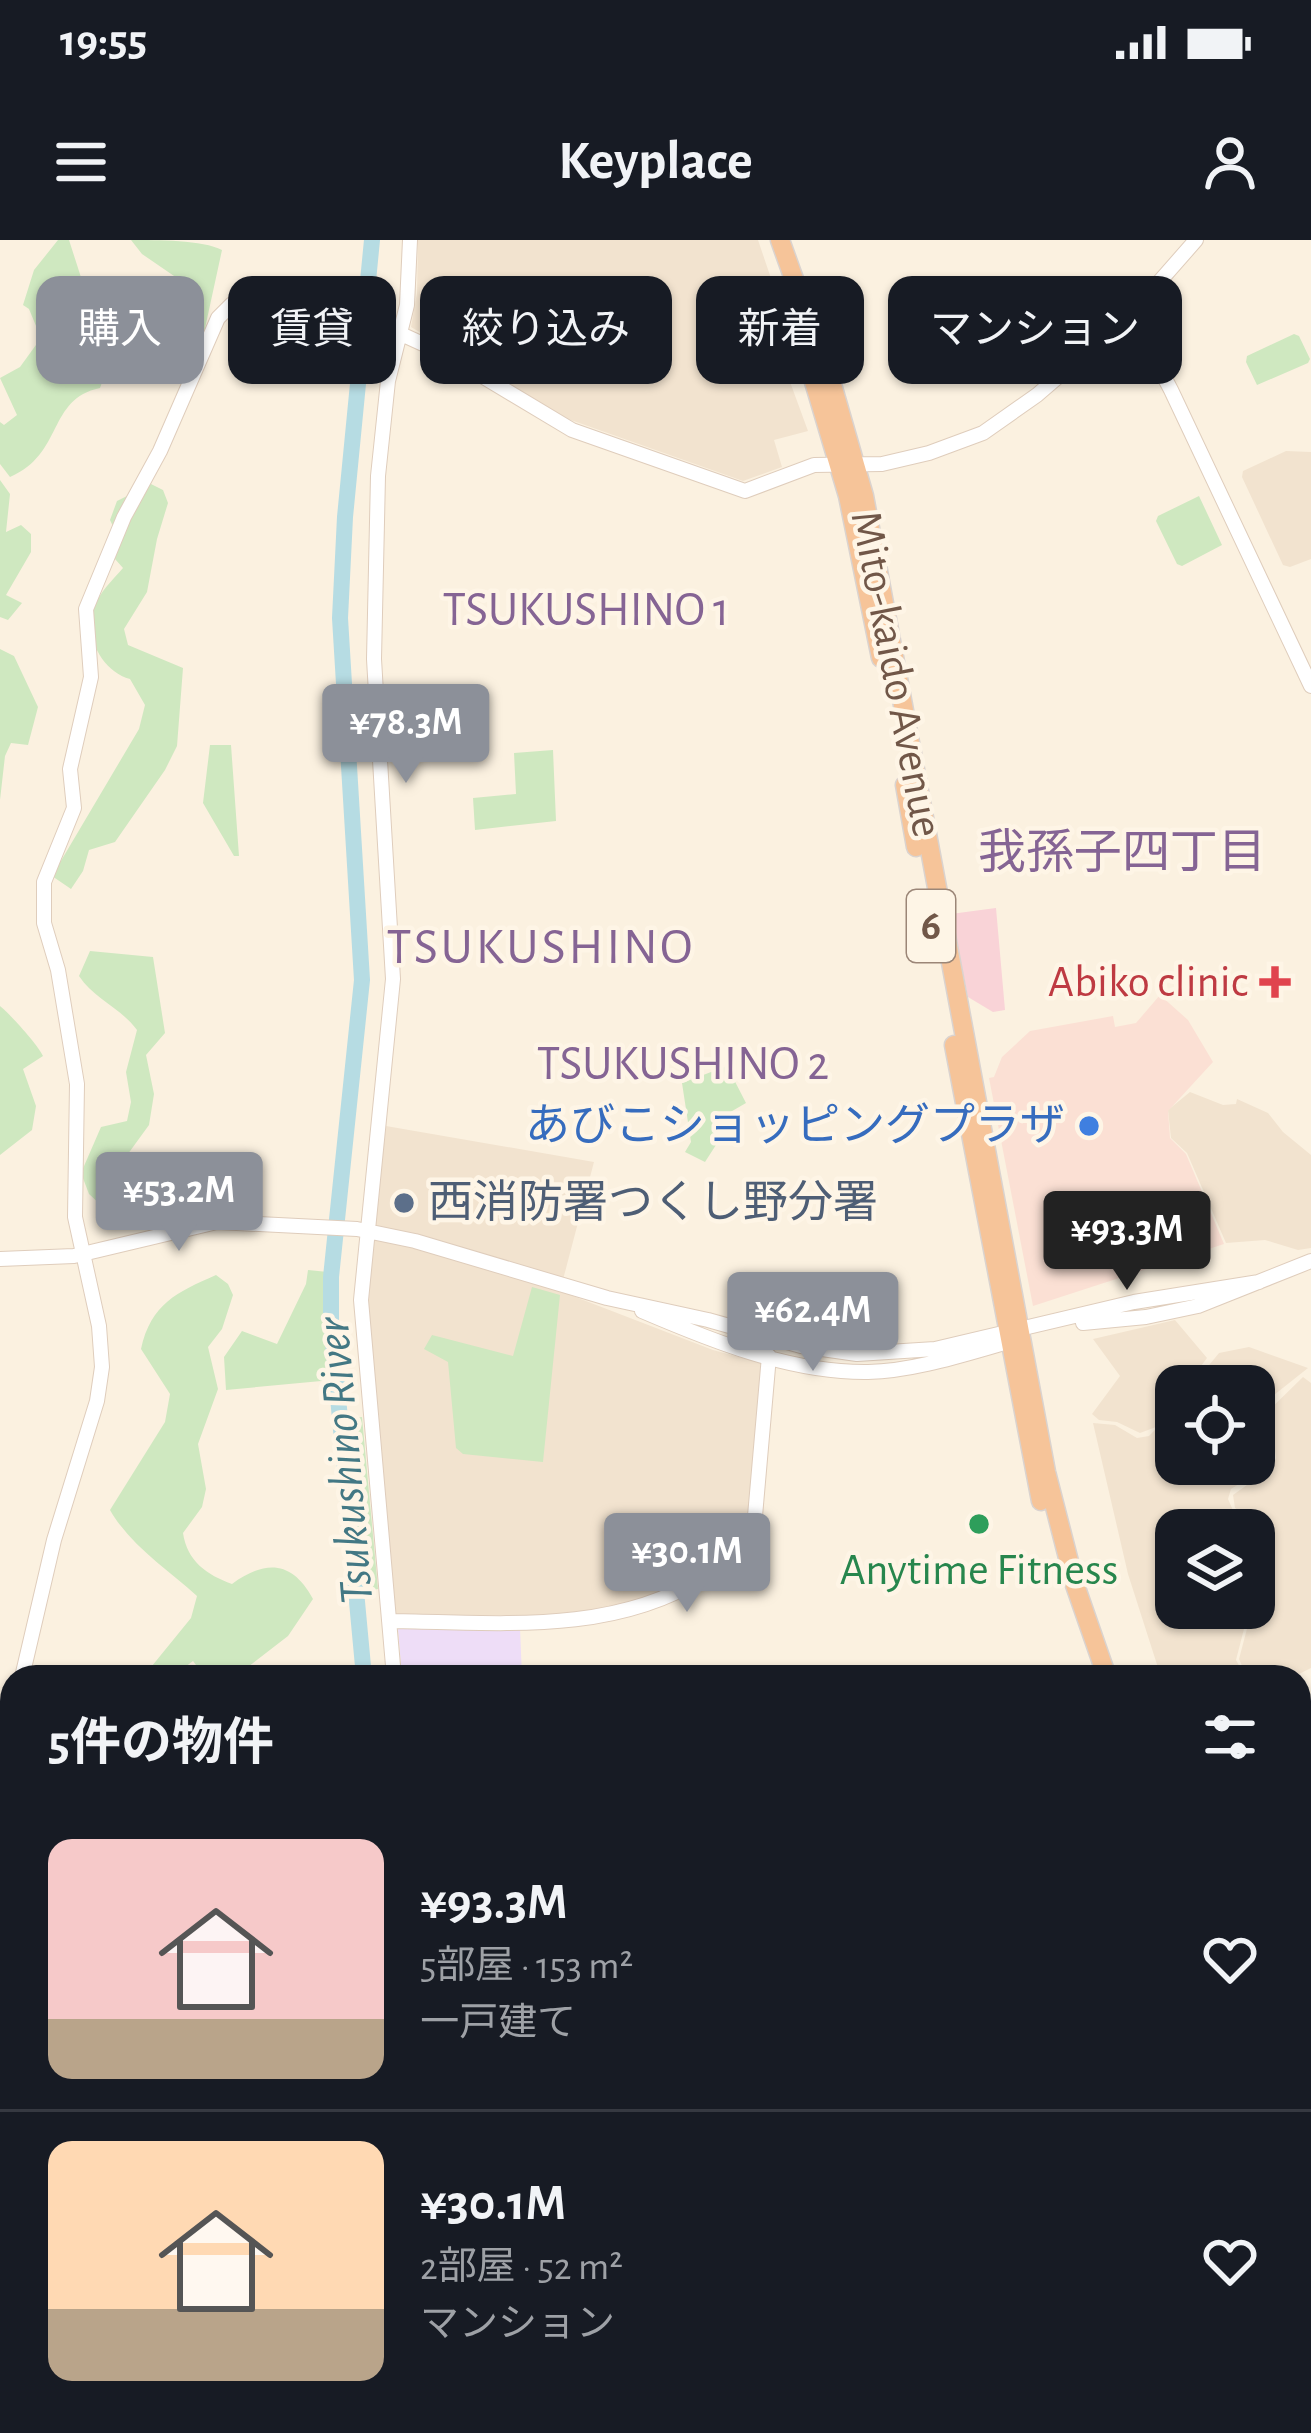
<!DOCTYPE html>
<html lang="ja">
<head>
<meta charset="utf-8">
<style>
	body { margin:0; font-family:"Alegreya Sans","Noto Sans JP",sans-serif; background:#20242c; color:#f1f3f6; height:100vh; display:flex; flex-direction:column; font-size:45px; white-space:nowrap }
	* { box-sizing:border-box; margin:0 }
	p { font-size:39px; color:#9ea1a6 }
	.icon { flex:none; width:66px; height:66px; fill:none; stroke:currentColor; stroke-width:2; stroke-linecap:round; stroke-linejoin:round }
	.map { position:relative; flex:1; overflow:hidden }
	.side { position:absolute; left:0px; top:1425px; width:1311px; height:768px; display:flex; flex-direction:column; background:#171b24; border-radius:36px 36px 0 0; box-shadow:0 3px 9px #0004 }
	.side>* { flex:none }
	.hud { position:absolute; left:36px; top:36px; width:1239px; height:108px; display:flex; gap:24px }
	.buttons { position:absolute; left:1155px; top:1125px; display:grid; gap:24px }
	.buttons a { display:grid; place-items:center; width:120px; height:120px; border-radius:24px; background:#171b24; box-shadow:0 3px 9px #0004; font-size:60px }
	.price { position:absolute; translate:-50% -102px; padding:0 27px; border-radius:12px; background:#8c9099; color:#fff; font-size:39px; line-height:78px; filter:drop-shadow(0 3px 6px #0008) }
	.price::after { content:''; position:absolute; left:50%; top:72px; width:36px; height:27px; margin-left:-18px; background:inherit; clip-path:polygon(0 0,100% 0,50% 100%) }
	.price.selected { background:#222; color:#fff }
	ul { padding:0; list-style:none }
	li { display:flex; align-items:center; gap:36px; height:300px; padding:0 48px }
	li+li { border-top:3px solid #363941 }
	li span { display:grid; place-items:center; flex:none; width:336px; height:240px; border-radius:24px; color:#555 }
	li>.icon { margin-inline-start:auto }
	span .icon { width:144px; height:144px; fill:#fffc; stroke-width:1 }
	li b { font-size:51px }
	h2 { display:flex; justify-content:space-between; align-items:center; height:144px; padding:0 48px; font-size:51px }
	.tag { padding:0 42px; border-radius:24px; background:#171b24; box-shadow:0 3px 9px #0004; font-size:42px; line-height:108px }
	.tag.selected { background:#8c9099; color:#fff }
	.status { display:flex; justify-content:space-between; align-items:center; height:84px; padding:0 60px; background:#171b24; direction:ltr }
	.status svg { height:33px; fill:currentColor }
	header { display:flex; justify-content:space-between; align-items:center; height:156px; padding:0 48px; background:#171b24; font-size:54px; font-weight:600 }
	.map>svg:first-child { display:block }
	.residential { fill:#f2e3cf }
	.commercial { fill:#fbe0d4 }
	.education { fill:#eeddf7 }
	.medical { fill:#f9d3d7 }
	.green { fill:#cfe8c0 }
	.lines { fill:none; stroke-linecap:round; stroke-linejoin:round }
	.river { stroke:#b6dce3; stroke-width:16 }
	.tertiary-casing { stroke:#dfcdbc; stroke-width:16 }
	.trunk-casing { stroke:#dad3cf; stroke-width:21 }
	.tertiary { stroke:#fff; stroke-width:14 }
	.trunk { stroke:#f6c499; stroke-width:18 }
	.health-dot { fill:#e0444e; stroke:#fef5e6; stroke-width:4.5 }
	.shop-dot { fill:#3f7fe0; stroke:#fef5e6; stroke-width:4.5 }
	.service-dot { fill:#5c6f8a; stroke:#fef5e6; stroke-width:4.5 }
	.leisure-dot { fill:#2e9e5b; stroke:#fef5e6; stroke-width:4.5 }
	.labels { text-anchor:middle; dominant-baseline:central; stroke-width:9; stroke-linejoin:round; paint-order:stroke }
	.shield { fill:#fef5e6; stroke:#9b8677; stroke-width:3 }
	.shield-label { font-size:42px; font-weight:bold; fill:#715748 }
	.street-label { font-size:45px; fill:#715748; stroke:#fef5e6 }
	.health-label { font-size:45px; fill:#be3a42; stroke:#fef5e6; text-anchor:end }
	.shop-label { font-size:45px; fill:#366cbe; stroke:#fef5e6; text-anchor:end }
	.service-label { font-size:45px; fill:#4e5e75; stroke:#fef5e6; text-anchor:start }
	.leisure-label { font-size:45px; fill:#27864d; stroke:#fef5e6 }
	.neighbourhood-label { font-size:48px; fill:#856494; stroke:#fef5e6 }
	.water-label { font-size:48px; font-style:italic; fill:#437884; stroke:#fef5e6 }
	.quarter-label { font-size:51px; letter-spacing:3px; fill:#856494; stroke:#fef5e6 }
</style>
</head>
<body>
<div class="status"><b>19:55</b><svg viewBox="0 0 49 12"><path d="M0 12V9h3v3zM5 12V6h3v6zM10 12V3h3v9zM15 12V0h3v12zM26 1h20v11H26zM47 4h2v5h-2z"/></svg></div>
<header><svg class="icon" aria-label="menu" viewBox="0 0 24 24"><path d="M4 6h16M4 12h16M4 18h16"/></svg>Keyplace<svg class="icon" aria-label="person" viewBox="0 0 24 24"><circle cx="12" cy="8" r="4"/><path d="M4 21q1-7 8-7t8 7"/></svg></header>
<div class="map">
<svg width="1311" height="2193" viewBox="0 0 1311 2193">
	<rect width="100%" height="100%" fill="#fbf1e0"/>
	<path class="residential" d="M 418,0 L 758,0 L 797,115 L 782,120 L 808,191 L 774,200 L 782,227 L 743,241 L 568,179 L 411,87 L 417,53 Z
		M 1286,211 L 1311,212 L 1311,319 L 1290,327 L 1283,325 L 1242,237 L 1243,231 Z
		M 1190,852 L 1223,865 L 1236,864 L 1237,859 L 1268,873 L 1283,892 L 1311,915 L 1311,1008 L 1298,1010 L 1265,1000 L 1226,1003 L 1187,913 L 1171,898 L 1168,870 Z
		M 386,886 L 594,922 L 560,1051 L 713,1110 L 765,1124 L 751,1276 L 739,1307 L 672,1351 L 614,1367 L 554,1375 L 396,1375 L 367,1053 Z
		M 1175,1080 L 1207,1118 L 1186,1146 L 1176,1146 L 1176,1160 L 1156,1187 L 1140,1193 L 1117,1182 L 1099,1180 L 1092,1174 L 1120,1136 L 1093,1099 Z
		M 1249,1107 L 1308,1128 L 1274,1155 L 1257,1179 L 1256,1191 L 1269,1207 L 1269,1225 L 1231,1249 L 1228,1259 L 1235,1275 L 1263,1291 L 1266,1302 L 1254,1323 L 1254,1290 L 1176,1290 L 1176,1368 L 1254,1368 L 1254,1344 L 1263,1370 L 1245,1385 L 1236,1420 L 1242,1431 L 1253,1437 L 1161,1437 L 1128,1334 L 1093,1183 L 1115,1185 L 1137,1198 L 1149,1196 L 1176,1168 L 1176,1224 L 1254,1224 L 1254,1146 L 1192,1146 L 1219,1113 Z
		M 1303,1137 L 1311,1143 L 1311,1428 L 1295,1436 L 1254,1432 L 1243,1428 L 1239,1419 L 1248,1385 L 1263,1376 L 1266,1370 L 1254,1328 L 1270,1298 L 1266,1289 L 1235,1268 L 1233,1255 L 1272,1227 L 1276,1218 L 1274,1204 L 1260,1189 L 1261,1178 Z
		M 1299,1513 L 1311,1527 L 1311,1719 L 1299,1702 Z"/>
	<path class="commercial" d="M 1160,755 L 1188,780 L 1213,822 L 1168,871 L 1170,898 L 1186,914 L 1224,1004 L 1033,1066 L 989,838 L 994,837 L 1002,817 L 1030,791 L 1113,776 L 1115,787 L 1136,783 Z"/>
	<path class="education" d="M 520,1388 L 522,1437 L 402,1437 L 398,1389 Z
		M 12,1790 L 12,1950 L 0,1918 L 0,1791 L 10,1795 Z"/>
	<path class="medical" d="M 996,668 L 1005,770 L 993,772 L 968,757 L 951,674 Z"/>
	<path class="green" d="M 58,0 L 69,0 L 87,56 L 116,104 L 100,148 C 47,159 64,214 10,237 L 0,224 L 0,182 L 4,185 L 17,175 L 0,138 L 20,127 L 41,98 L 29,69 L 23,65 L 34,30 Z
		M 131,0 C 157,0 203,0 222,10 L 204,93 L 185,138 L 179,140 L 169,134 L 156,106 L 175,104 L 189,94 L 193,49 L 142,14 Z
		M 596,82 L 622,86 L 631,108 L 620,136 L 588,129 Z
		M 1294,94 L 1299,96 L 1310,119 L 1308,123 L 1257,145 L 1246,122 L 1247,116 Z
		M 0,240 L 10,254 L 6,292 L 21,285 L 31,294 L 31,312 L 6,355 L 22,363 L 8,380 L 0,377 Z
		M 151,244 L 163,250 L 168,263 L 157,299 L 147,352 L 124,389 L 128,405 L 183,428 L 177,506 L 165,530 L 115,602 L 89,610 L 83,631 L 71,649 L 52,636 L 139,489 L 145,465 L 130,439 C 102,431 84,397 94,368 C 100,351 112,341 123,328 L 115,319 L 119,299 L 110,280 L 117,261 Z
		M 1199,256 L 1222,305 L 1182,326 L 1177,324 L 1156,281 L 1158,276 Z
		M 0,409 L 14,416 L 38,467 L 28,505 L 11,503 L 5,516 L 0,560 Z
		M 210,505 L 231,505 L 239,616 L 234,616 L 203,563 Z
		M 553,510 L 556,581 L 475,590 L 473,558 L 516,554 L 514,513 Z
		M 90,711 L 153,717 L 165,793 L 146,815 L 154,854 L 149,885 L 117,929 L 120,941 L 159,950 L 214,923 L 218,938 L 215,947 L 165,982 L 115,978 L 89,954 L 81,933 L 101,887 L 127,881 L 131,862 L 126,832 L 137,790 C 121,768 94,759 79,736 Z
		M 0,766 C 9,773 39,806 43,816 L 23,829 L 36,866 L 32,890 L 0,915 Z
		M 727,826 L 746,863 L 727,874 L 723,894 L 705,922 L 685,912 L 691,902 L 682,843 Z
		M 308,1030 L 328,1032 L 332,1140 L 226,1150 L 224,1117 L 242,1091 L 277,1104 L 306,1044 Z
		M 216,1035 L 228,1044 L 233,1055 L 222,1089 L 208,1107 L 218,1149 L 198,1204 L 206,1249 L 202,1267 L 183,1293 C 187,1321 207,1335 232,1344 C 265,1320 292,1320 313,1359 L 288,1396 L 235,1437 L 205,1437 L 193,1421 L 172,1437 L 143,1437 L 191,1378 L 197,1356 C 167,1329 130,1305 110,1270 L 165,1182 L 170,1154 L 141,1109 C 151,1064 177,1052 216,1035 Z
		M 532,1047 L 560,1055 L 543,1222 L 463,1214 L 456,1208 L 448,1122 L 424,1109 L 432,1095 L 513,1116 Z
		M 362,1177 L 378,1349 L 361,1352 L 346,1179 Z
		M 558,2181 L 695,2181 L 690,2193 L 552,2193 Z"/>
	<g class="lines">
		<path class="river" d="M 364,1437 L 331,1082 L 331,1037 L 362,740 L 340,378 L 345,277 L 372,0"/>
		<defs>
			<path id="tertiary" d="M 1131,74 L 1171,150 L 1311,446
				M 0,1019 L 74,1016 L 217,982 L 357,989 L 415,1001 L 607,1058 L 708,1080 L 801,1106 L 857,1114 L 935,1109 L 1134,1062 L 1259,1042
				M 642,1071 C 712,1101 791,1133 868,1132 C 916,1131 968,1113 1015,1100
				M 1083,1083 L 1146,1077 L 1198,1066 L 1311,1021
				M 389,1381 C 495,1382 611,1396 704,1337 C 730,1321 747,1308 755,1276 L 769,1116
				M 22,1437 L 54,1300 L 97,1161 L 102,1127 L 99,1086 L 75,977 L 77,844 L 58,730 L 44,683 L 44,642 L 74,568 L 70,529 L 91,437 L 86,369 L 124,277 L 160,211 L 218,78 L 232,64 L 259,58 L 305,66 L 401,94 L 447,115 L 572,190 L 745,251 L 814,225 L 882,224 L 929,213 L 983,193 L 1037,155 L 1131,74 L 1196,0
				M 394,1437 L 361,1060 L 393,739 L 374,419 L 378,236 L 388,141 L 407,65 L 410,0
				M 0,1491 L 12,1466
				M 1169,2181 L 1186,2193
				M 1265,2193 L 1273,2181"/>
			<path id="trunk" d="M 780,0 L 833,148 L 864,256 L 1046,1232 L 1075,1345 L 1107,1437
				M 795,78 L 848,256 L 881,418
				M 905,545 L 916,607
				M 954,805 L 1041,1261
				M 1299,1983 L 1311,2016
				M 1299,2025 L 1311,2060
				M 1309,2124 L 1311,2125"/>
		</defs>
		<use href="#tertiary" class="tertiary-casing"/>
		<use href="#trunk" class="trunk-casing"/>
		<use href="#tertiary" class="tertiary"/>
		<use href="#trunk" class="trunk"/>
	</g>
	<path class="health-dot" d="M1269 724h12v12h12v12h-12v12h-12v-12h-12v-12h12z"/>
	<circle class="shop-dot" cx="1089" cy="886" r="12"/>
	<circle class="service-dot" cx="404" cy="963" r="12"/>
	<circle class="leisure-dot" cx="979" cy="1284" r="12"/>
	<g class="labels">
		<rect class="shield" x="907" y="650" width="48" height="72" rx="9"/>
		<g class="shield-label">
			<text x="931" y="686">6</text>
		</g>
		<g class="street-label">
			<text transform="translate(896 434) rotate(79)">Mito-kaido Avenue</text>
		</g>
		<g class="health-label">
			<text x="1248" y="742">Abiko clinic</text>
		</g>
		<g class="shop-label">
			<text x="1065" y="886">あびこショッピングプラザ</text>
		</g>
		<g class="service-label">
			<text x="428" y="963">西消防署つくし野分署</text>
		</g>
		<g class="leisure-label">
			<text x="979" y="1330">Anytime Fitness</text>
		</g>
		<g class="neighbourhood-label">
			<text x="586" y="371">TSUKUSHINO 1</text>
			<text x="1122" y="614">我孫子四丁目</text>
			<text x="683" y="825">TSUKUSHINO 2</text>
		</g>
		<g class="water-label">
			<text transform="translate(346 1221) rotate(-95)">Tsukushino River</text>
		</g>
		<g class="quarter-label">
			<text x="541" y="707">TSUKUSHINO</text>
		</g>
	</g>
</svg>
<div class="buttons">
<a><svg class="icon" aria-label="locate" viewBox="0 0 24 24"><circle cx="12" cy="12" r="6"/><path d="M12 2v4M12 18v4M2 12h4M18 12h4"/></svg></a>
<a><svg class="icon" aria-label="layers" viewBox="0 0 24 24"><path d="M12 4l9 5-9 5-9-5zM3 14l9 5 9-5"/></svg></a>
</div>
<b class="price" style="left:406px;top:546px">¥78.3M</b>
<b class="price" style="left:179px;top:1014px">¥53.2M</b>
<b class="price selected" style="left:1127px;top:1053px">¥93.3M</b>
<b class="price" style="left:813px;top:1134px">¥62.4M</b>
<b class="price" style="left:687px;top:1375px">¥30.1M</b>
<div class="hud">
<a class="tag selected">購入</a>
<a class="tag">賃貸</a>
<a class="tag">絞り込み</a>
<a class="tag">新着</a>
<a class="tag">マンション</a>
</div>
<section class="side">
<h2>5件の物件<svg class="icon" aria-label="filters" viewBox="0 0 24 24"><path d="M4 7h16M4 17h16"/><circle cx="9" cy="7" r="2"/><circle cx="15" cy="17" r="2"/></svg></h2>
<ul>
<li><span style="background:linear-gradient(#f6c9c9 75%,#b9a48a 0)"><svg class="icon" aria-label="home" viewBox="0 0 24 24"><path d="M3 11l9-7 9 7M6 9v11h12V9"/></svg></span><div><b>¥93.3M</b><p>5部屋 · 153 m²</p><p>一戸建て</p></div><svg class="icon" aria-label="heart" viewBox="0 0 24 24"><path d="M12 20l-8-8c-3-5 5-10 8-4 3-6 11-1 8 4z"/></svg></li>
<li><span style="background:linear-gradient(#ffd9b3 70%,#b9a48a 0)"><svg class="icon" aria-label="home" viewBox="0 0 24 24"><path d="M3 11l9-7 9 7M6 9v11h12V9"/></svg></span><div><b>¥30.1M</b><p>2部屋 · 52 m²</p><p>マンション</p></div><svg class="icon" aria-label="heart" viewBox="0 0 24 24"><path d="M12 20l-8-8c-3-5 5-10 8-4 3-6 11-1 8 4z"/></svg></li>
</ul>
</section>
</div>
</body>
</html>
